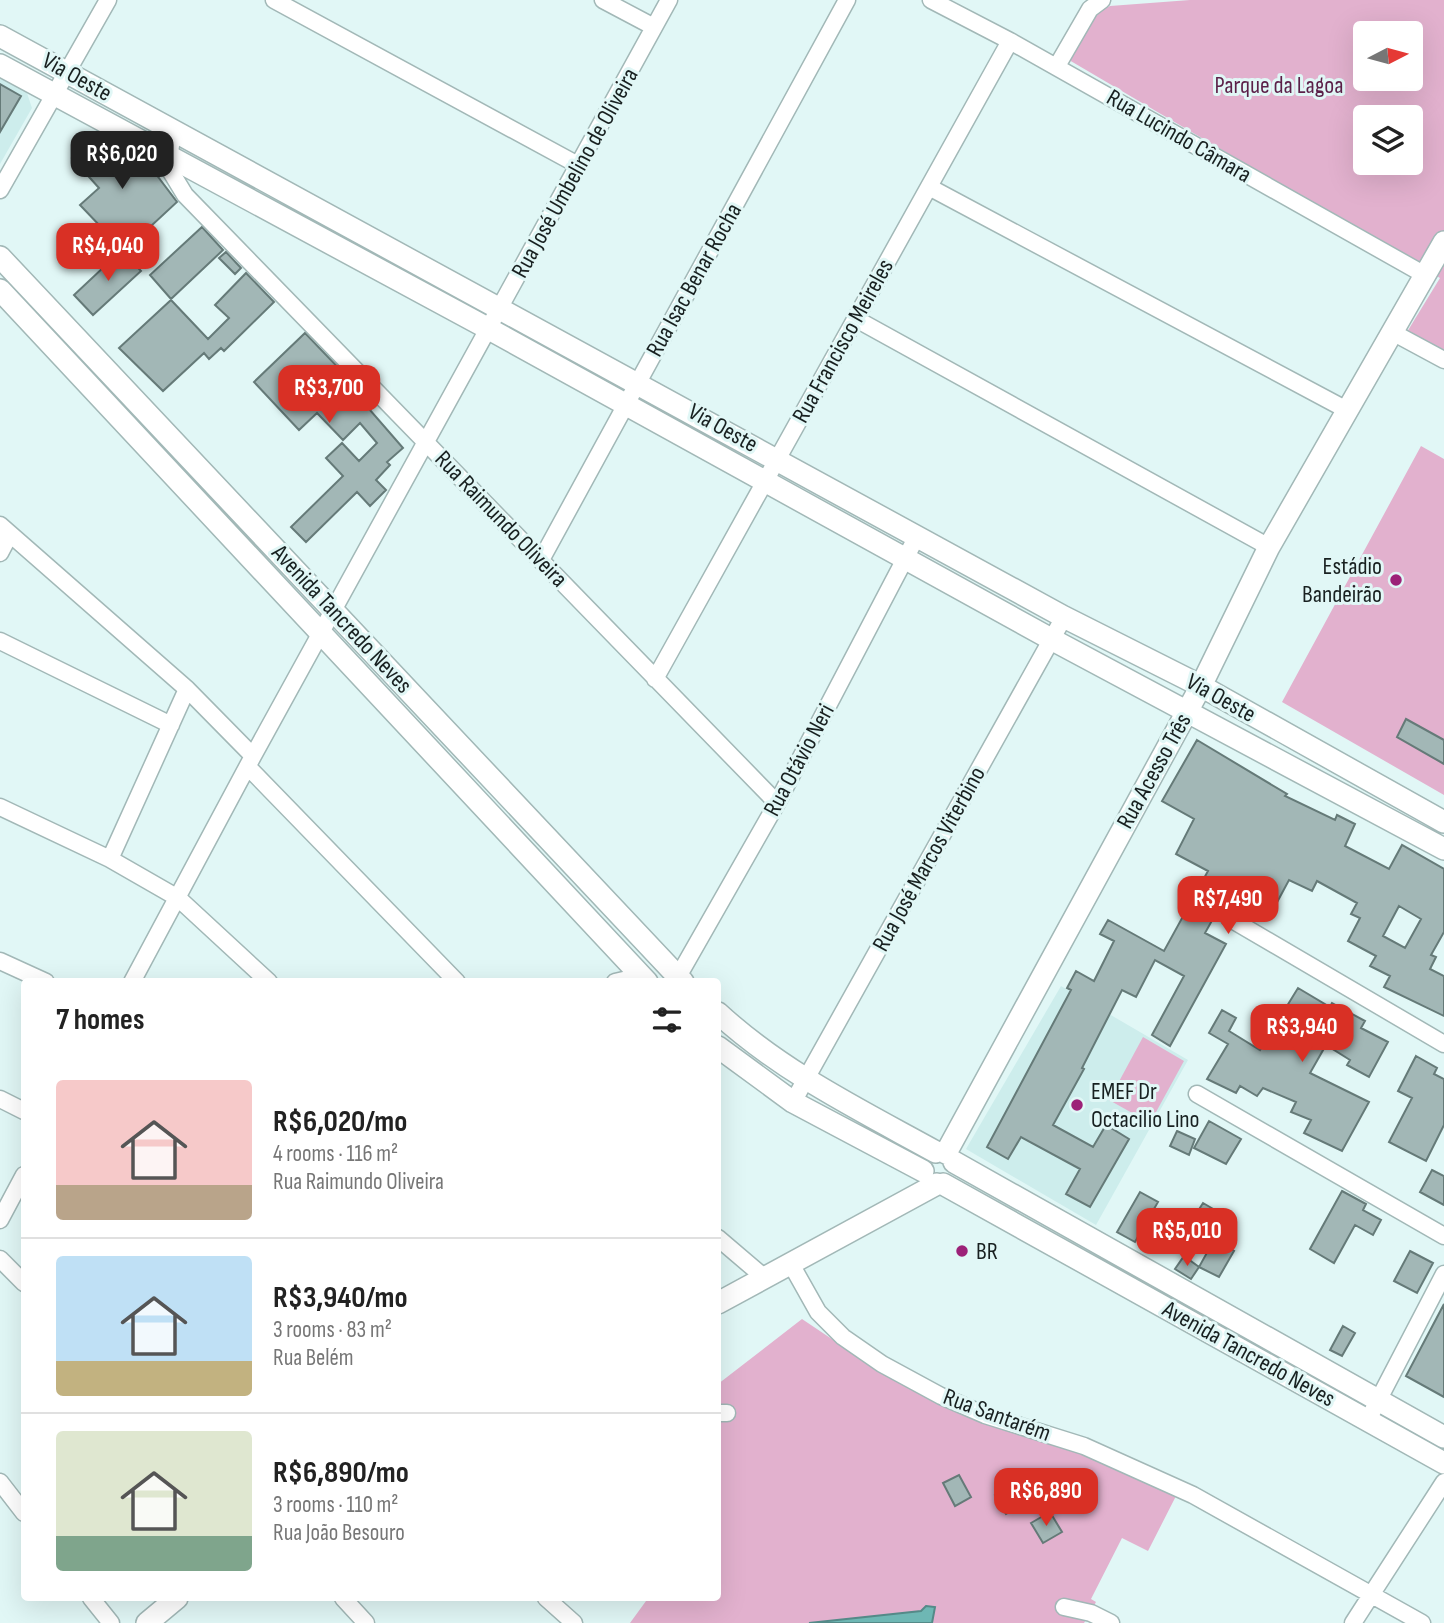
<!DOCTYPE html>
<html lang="en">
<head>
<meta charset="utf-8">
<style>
	body { margin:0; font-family:"Sofia Sans Condensed",sans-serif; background:#f6f6f6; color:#222; height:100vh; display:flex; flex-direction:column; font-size:26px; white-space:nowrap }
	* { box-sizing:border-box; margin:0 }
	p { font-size:23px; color:#767676 }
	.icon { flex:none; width:38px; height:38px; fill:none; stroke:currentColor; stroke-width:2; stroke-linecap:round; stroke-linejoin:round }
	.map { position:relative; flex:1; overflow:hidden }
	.details { position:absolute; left:21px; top:978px; width:700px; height:623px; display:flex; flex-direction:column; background:#fff; border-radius:7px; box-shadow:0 7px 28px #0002 }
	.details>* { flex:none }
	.needle { width:46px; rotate:84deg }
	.buttons { position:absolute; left:1353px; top:21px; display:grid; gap:14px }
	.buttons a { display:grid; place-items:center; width:70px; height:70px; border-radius:7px; background:#fff; box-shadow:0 7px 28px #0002; font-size:35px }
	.price { position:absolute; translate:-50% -60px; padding:0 16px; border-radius:14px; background:#d93025; color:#fff; font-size:23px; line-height:46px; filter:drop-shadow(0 2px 4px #0008) }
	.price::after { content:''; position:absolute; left:50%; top:42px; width:21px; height:16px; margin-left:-10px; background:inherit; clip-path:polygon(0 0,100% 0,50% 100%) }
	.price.active { background:#222; color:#fff }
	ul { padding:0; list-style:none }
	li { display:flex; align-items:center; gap:21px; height:175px; padding:0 35px }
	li+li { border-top:2px solid #e0e0e0 }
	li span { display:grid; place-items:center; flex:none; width:196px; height:140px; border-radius:7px; color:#555 }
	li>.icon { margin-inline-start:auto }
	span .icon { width:84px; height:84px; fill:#fffc; stroke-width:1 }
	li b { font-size:30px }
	h2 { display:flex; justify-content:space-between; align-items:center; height:84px; padding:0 35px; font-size:30px }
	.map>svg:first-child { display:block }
	.built { fill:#cdedec }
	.green { fill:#e2b1ce; fill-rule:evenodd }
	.water { fill:#6eb7b4; stroke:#548a88; stroke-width:2 }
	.building { fill:#a2b7b6; stroke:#657a78; stroke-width:2; fill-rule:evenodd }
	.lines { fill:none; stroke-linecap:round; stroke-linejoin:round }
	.minor-casing { stroke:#a2b8b7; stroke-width:19 }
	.tertiary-casing { stroke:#a2b8b7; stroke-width:24 }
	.minor { stroke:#fff; stroke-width:16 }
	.tertiary { stroke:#fff; stroke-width:21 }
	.poi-dot { fill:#9c2178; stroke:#e1f7f6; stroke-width:2.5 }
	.labels { text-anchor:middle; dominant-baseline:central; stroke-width:6; stroke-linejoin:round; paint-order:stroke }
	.street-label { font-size:24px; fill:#182020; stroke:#e1f7f6 }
	.park-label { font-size:24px; fill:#5b1f48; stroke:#e1f7f6 }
	.poi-label { font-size:24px; fill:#182020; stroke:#e1f7f6; text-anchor:start }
</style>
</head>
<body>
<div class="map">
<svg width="1444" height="1623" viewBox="0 0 1444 1623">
	<rect width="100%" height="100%" fill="#e1f7f6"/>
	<path class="built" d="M 0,77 L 26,90 L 32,108 L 0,164 Z
		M 1061,986 L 1188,1060 L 1096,1225 L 966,1149 Z"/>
	<path class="green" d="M 1190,0 L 1444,0 L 1444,353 L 1407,332 L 1440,278 L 1069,60 L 1095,13 L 1110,6 ZM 1365,33 L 1410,33 L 1410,79 L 1365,79 ZM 1365,117 L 1410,117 L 1410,163 L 1365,163 Z
		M 1421,446 L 1444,459 L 1444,795 L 1282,702 Z
		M 1143,1037 L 1184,1061 L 1150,1123 L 1109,1100 Z
		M 802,1319 L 887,1376 L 1077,1447 L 1176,1496 L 1148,1551 L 1122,1538 L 1091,1599 L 1096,1602 L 1084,1623 L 630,1623 L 646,1601 L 643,1598 L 718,1598 L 718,1384 Z"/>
	<path class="water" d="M 926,1606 L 935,1607 L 932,1623 L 809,1623 L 921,1611 Z"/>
	<path class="building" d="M 0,84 L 21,96 L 0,132 Z
		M 99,133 L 116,146 L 118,144 L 124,147 L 133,157 L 137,154 L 143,157 L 177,202 L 124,251 L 80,205 L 99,188 L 72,158 Z
		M 202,227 L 223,250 L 171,299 L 150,275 Z
		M 122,250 L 141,271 L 93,315 L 74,295 Z
		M 226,252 L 241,268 L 235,274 L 219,258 Z
		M 246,273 L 274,302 L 224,351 L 221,348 L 209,359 L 204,353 L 163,391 L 119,348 L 171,300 L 208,339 L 229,318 L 215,305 Z
		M 305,333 L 351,381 L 358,391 L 356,394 L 403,448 L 387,462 L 390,465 L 376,480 L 386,490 L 370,506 L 357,492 L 306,542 L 291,527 L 343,476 L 326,458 L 342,443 L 359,461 L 377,443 L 360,423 L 343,440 L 317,413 L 299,430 L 254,382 Z
		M 1406,719 L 1444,740 L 1444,764 L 1397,737 Z
		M 1197,740 L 1287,794 L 1285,796 L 1335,820 L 1337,815 L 1355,824 L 1345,846 L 1389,869 L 1402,845 L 1444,869 L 1444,932 L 1431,955 L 1436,957 L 1430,969 L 1444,976 L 1444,1016 L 1384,987 L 1390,976 L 1370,966 L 1376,956 L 1348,941 L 1360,918 L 1351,914 L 1357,903 L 1317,881 L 1312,891 L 1289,880 L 1268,919 L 1224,899 L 1205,933 L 1226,944 L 1170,1046 L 1152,1035 L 1184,976 L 1155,960 L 1136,997 L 1122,990 L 1082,1068 L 1084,1069 L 1053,1125 L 1093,1147 L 1106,1125 L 1129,1139 L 1090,1207 L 1066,1194 L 1080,1169 L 1021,1137 L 1008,1159 L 987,1147 L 1071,990 L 1067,988 L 1076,971 L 1094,981 L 1114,941 L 1100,934 L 1108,920 L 1164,951 L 1208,871 L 1176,854 L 1194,819 L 1162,801 ZM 1399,906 L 1421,919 L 1405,948 L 1383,936 Z
		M 1298,988 L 1330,1007 L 1332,1003 L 1365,1021 L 1361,1028 L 1388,1042 L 1369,1077 L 1347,1065 L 1350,1060 L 1326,1045 L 1310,1073 L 1369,1102 L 1342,1151 L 1304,1133 L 1311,1120 L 1291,1112 L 1296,1102 L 1263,1088 L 1257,1096 L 1240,1086 L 1236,1093 L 1207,1079 L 1228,1044 L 1209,1033 L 1222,1010 L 1236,1018 L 1229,1031 L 1260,1050 Z
		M 1416,1056 L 1437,1068 L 1434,1074 L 1444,1079 L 1444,1125 L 1426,1161 L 1389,1142 L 1412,1098 L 1398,1091 Z
		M 1209,1121 L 1241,1139 L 1226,1164 L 1194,1148 Z
		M 1177,1131 L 1195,1139 L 1189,1155 L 1170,1146 Z
		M 1432,1170 L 1444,1176 L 1444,1205 L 1420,1192 Z
		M 1342,1191 L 1366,1204 L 1363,1210 L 1381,1220 L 1373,1235 L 1355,1225 L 1334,1263 L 1310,1249 Z
		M 1140,1192 L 1158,1202 L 1135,1242 L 1117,1232 Z
		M 1203,1203 L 1227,1217 L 1218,1233 L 1193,1219 Z
		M 1214,1240 L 1234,1251 L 1219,1277 L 1199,1267 Z
		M 1410,1251 L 1433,1263 L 1417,1293 L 1394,1281 Z
		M 1184,1256 L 1199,1267 L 1191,1279 L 1175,1269 Z
		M 1444,1304 L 1444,1397 L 1406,1376 Z
		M 1343,1326 L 1355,1333 L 1342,1356 L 1330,1350 Z
		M 959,1475 L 971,1497 L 955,1506 L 943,1483 Z
		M 1014,1483 L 1025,1503 L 1006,1514 L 995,1495 Z
		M 1050,1512 L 1062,1532 L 1043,1543 L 1031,1523 Z"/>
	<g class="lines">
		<defs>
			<path id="minor" d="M 274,0 L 578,165
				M 603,0 L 654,27
				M 931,0 L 1010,41 L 1425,275
				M 1057,66 L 1090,9 L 1102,0
				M 173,131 L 168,167 L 185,195 L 777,803
				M 929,187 L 1345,409
				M 0,190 L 108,0
				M 856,319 L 1269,547
				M 1392,332 L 1444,360
				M 0,525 L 187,689 L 253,756
				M 0,553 L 10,534
				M 541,560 L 847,0
				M 0,641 L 171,725
				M 655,679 L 1010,41
				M 248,767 L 457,982
				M 0,807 L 110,859 L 178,898 L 269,982
				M 110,859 L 187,689
				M 1229,918 L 1444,1044
				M 0,961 L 46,982
				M 132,982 L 253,756 L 669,0
				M 615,982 L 641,976
				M 675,982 L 777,803 L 917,536
				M 1197,1094 L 1444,1236
				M 0,1099 L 24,1111
				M 793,1102 L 1064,617
				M 0,1220 L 24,1175
				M 718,1238 L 765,1278
				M 0,1259 L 24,1283
				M 791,1264 L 818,1312 L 843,1337 L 882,1364 L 941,1396 L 985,1415 L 1084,1446 L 1193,1495 L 1422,1623
				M 718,1413 L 727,1413
				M 1368,1420 L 1444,1274
				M 0,1482 L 24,1513
				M 91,1598 L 111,1623
				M 343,1598 L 366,1623
				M 546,1598 L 574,1623
				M 1064,1607 L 1091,1613 L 1111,1623
				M 1353,1623 L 1444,1482"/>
			<path id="tertiary" d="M 0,36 L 1064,617 L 1201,686 L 1444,822
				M 0,65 L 489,329 L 1051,639 L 1444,849
				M 0,257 L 683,982
				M 0,290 L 647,982
				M 718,1013 C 782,1072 860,1110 936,1152
				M 718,1047 L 793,1102 L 923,1171
				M 946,1153 L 1201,686 L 1269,547 L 1444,242
				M 954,1162 L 1444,1437
				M 943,1184 L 1444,1463
				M 718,1303 L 937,1184
				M 147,1623 L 177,1598"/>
		</defs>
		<use href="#minor" class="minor-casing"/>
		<use href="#tertiary" class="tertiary-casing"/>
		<use href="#minor" class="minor"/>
		<use href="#tertiary" class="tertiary"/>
	</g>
	<g class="poi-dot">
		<circle cx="1396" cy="580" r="7"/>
		<circle cx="1077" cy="1105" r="7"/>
		<circle cx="962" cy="1251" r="7"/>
	</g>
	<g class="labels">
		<g class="street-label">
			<text transform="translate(77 77) rotate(29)">Via Oeste</text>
			<text transform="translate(1179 136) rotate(30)">Rua Lucindo Câmara</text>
			<text transform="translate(575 173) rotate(-61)">Rua José Umbelino de Oliveira</text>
			<text transform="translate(694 280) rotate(-61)">Rua Isac Benar Rocha</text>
			<text transform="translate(843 341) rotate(-61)">Rua Francisco Meireles</text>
			<text transform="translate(723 428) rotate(29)">Via Oeste</text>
			<text transform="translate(501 519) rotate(46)">Rua Raimundo Oliveira</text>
			<text transform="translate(342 619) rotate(47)">Avenida Tancredo Neves</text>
			<text transform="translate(1221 698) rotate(29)">Via Oeste</text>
			<text transform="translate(799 760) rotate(-62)">Rua Otávio Neri</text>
			<text transform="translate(1154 771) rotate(-61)">Rua Acesso Três</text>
			<text transform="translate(929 859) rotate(-61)">Rua José Marcos Viterbino</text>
			<text transform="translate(1249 1354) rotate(29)">Avenida Tancredo Neves</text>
			<text transform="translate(997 1415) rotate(20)">Rua Santarém</text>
		</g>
		<g class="park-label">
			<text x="1279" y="85">Parque da Lagoa</text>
		</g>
		<g class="poi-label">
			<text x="1382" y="566" text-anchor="end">Estádio<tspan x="1382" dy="28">Bandeirão</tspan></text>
			<text x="1091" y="1091">EMEF Dr<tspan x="1091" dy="28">Octacilio Lino</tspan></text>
			<text x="976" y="1251">BR</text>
		</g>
	</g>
</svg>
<div class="buttons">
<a><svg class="needle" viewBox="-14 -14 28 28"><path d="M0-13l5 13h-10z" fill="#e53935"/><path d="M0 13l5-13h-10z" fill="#767676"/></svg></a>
<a><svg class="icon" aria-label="layers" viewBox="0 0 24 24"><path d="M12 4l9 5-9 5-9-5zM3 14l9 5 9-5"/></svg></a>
</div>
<b class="price active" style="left:122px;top:191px">R$6,020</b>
<b class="price" style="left:108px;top:283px">R$4,040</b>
<b class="price" style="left:329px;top:425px">R$3,700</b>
<b class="price" style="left:1228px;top:936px">R$7,490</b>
<b class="price" style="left:1302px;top:1064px">R$3,940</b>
<b class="price" style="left:1187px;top:1268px">R$5,010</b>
<b class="price" style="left:1046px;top:1528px">R$6,890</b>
<section class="details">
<h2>7 homes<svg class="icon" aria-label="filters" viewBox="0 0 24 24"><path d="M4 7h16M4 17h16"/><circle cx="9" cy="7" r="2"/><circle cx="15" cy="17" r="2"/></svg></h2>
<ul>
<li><span style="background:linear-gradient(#f6c9c9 75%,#b9a48a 0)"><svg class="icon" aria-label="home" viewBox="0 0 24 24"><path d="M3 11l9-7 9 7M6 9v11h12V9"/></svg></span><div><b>R$6,020/mo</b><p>4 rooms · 116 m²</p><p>Rua Raimundo Oliveira</p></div></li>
<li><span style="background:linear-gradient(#bfe0f5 75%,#c2b280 0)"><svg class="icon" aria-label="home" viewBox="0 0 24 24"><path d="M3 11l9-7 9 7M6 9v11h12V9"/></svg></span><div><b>R$3,940/mo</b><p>3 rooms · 83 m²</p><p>Rua Belém</p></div></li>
<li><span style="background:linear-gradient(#dfe7d0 75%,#7fa58c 0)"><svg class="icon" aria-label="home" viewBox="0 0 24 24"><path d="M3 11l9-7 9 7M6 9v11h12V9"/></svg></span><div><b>R$6,890/mo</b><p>3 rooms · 110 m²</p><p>Rua João Besouro</p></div></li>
</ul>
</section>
</div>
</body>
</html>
